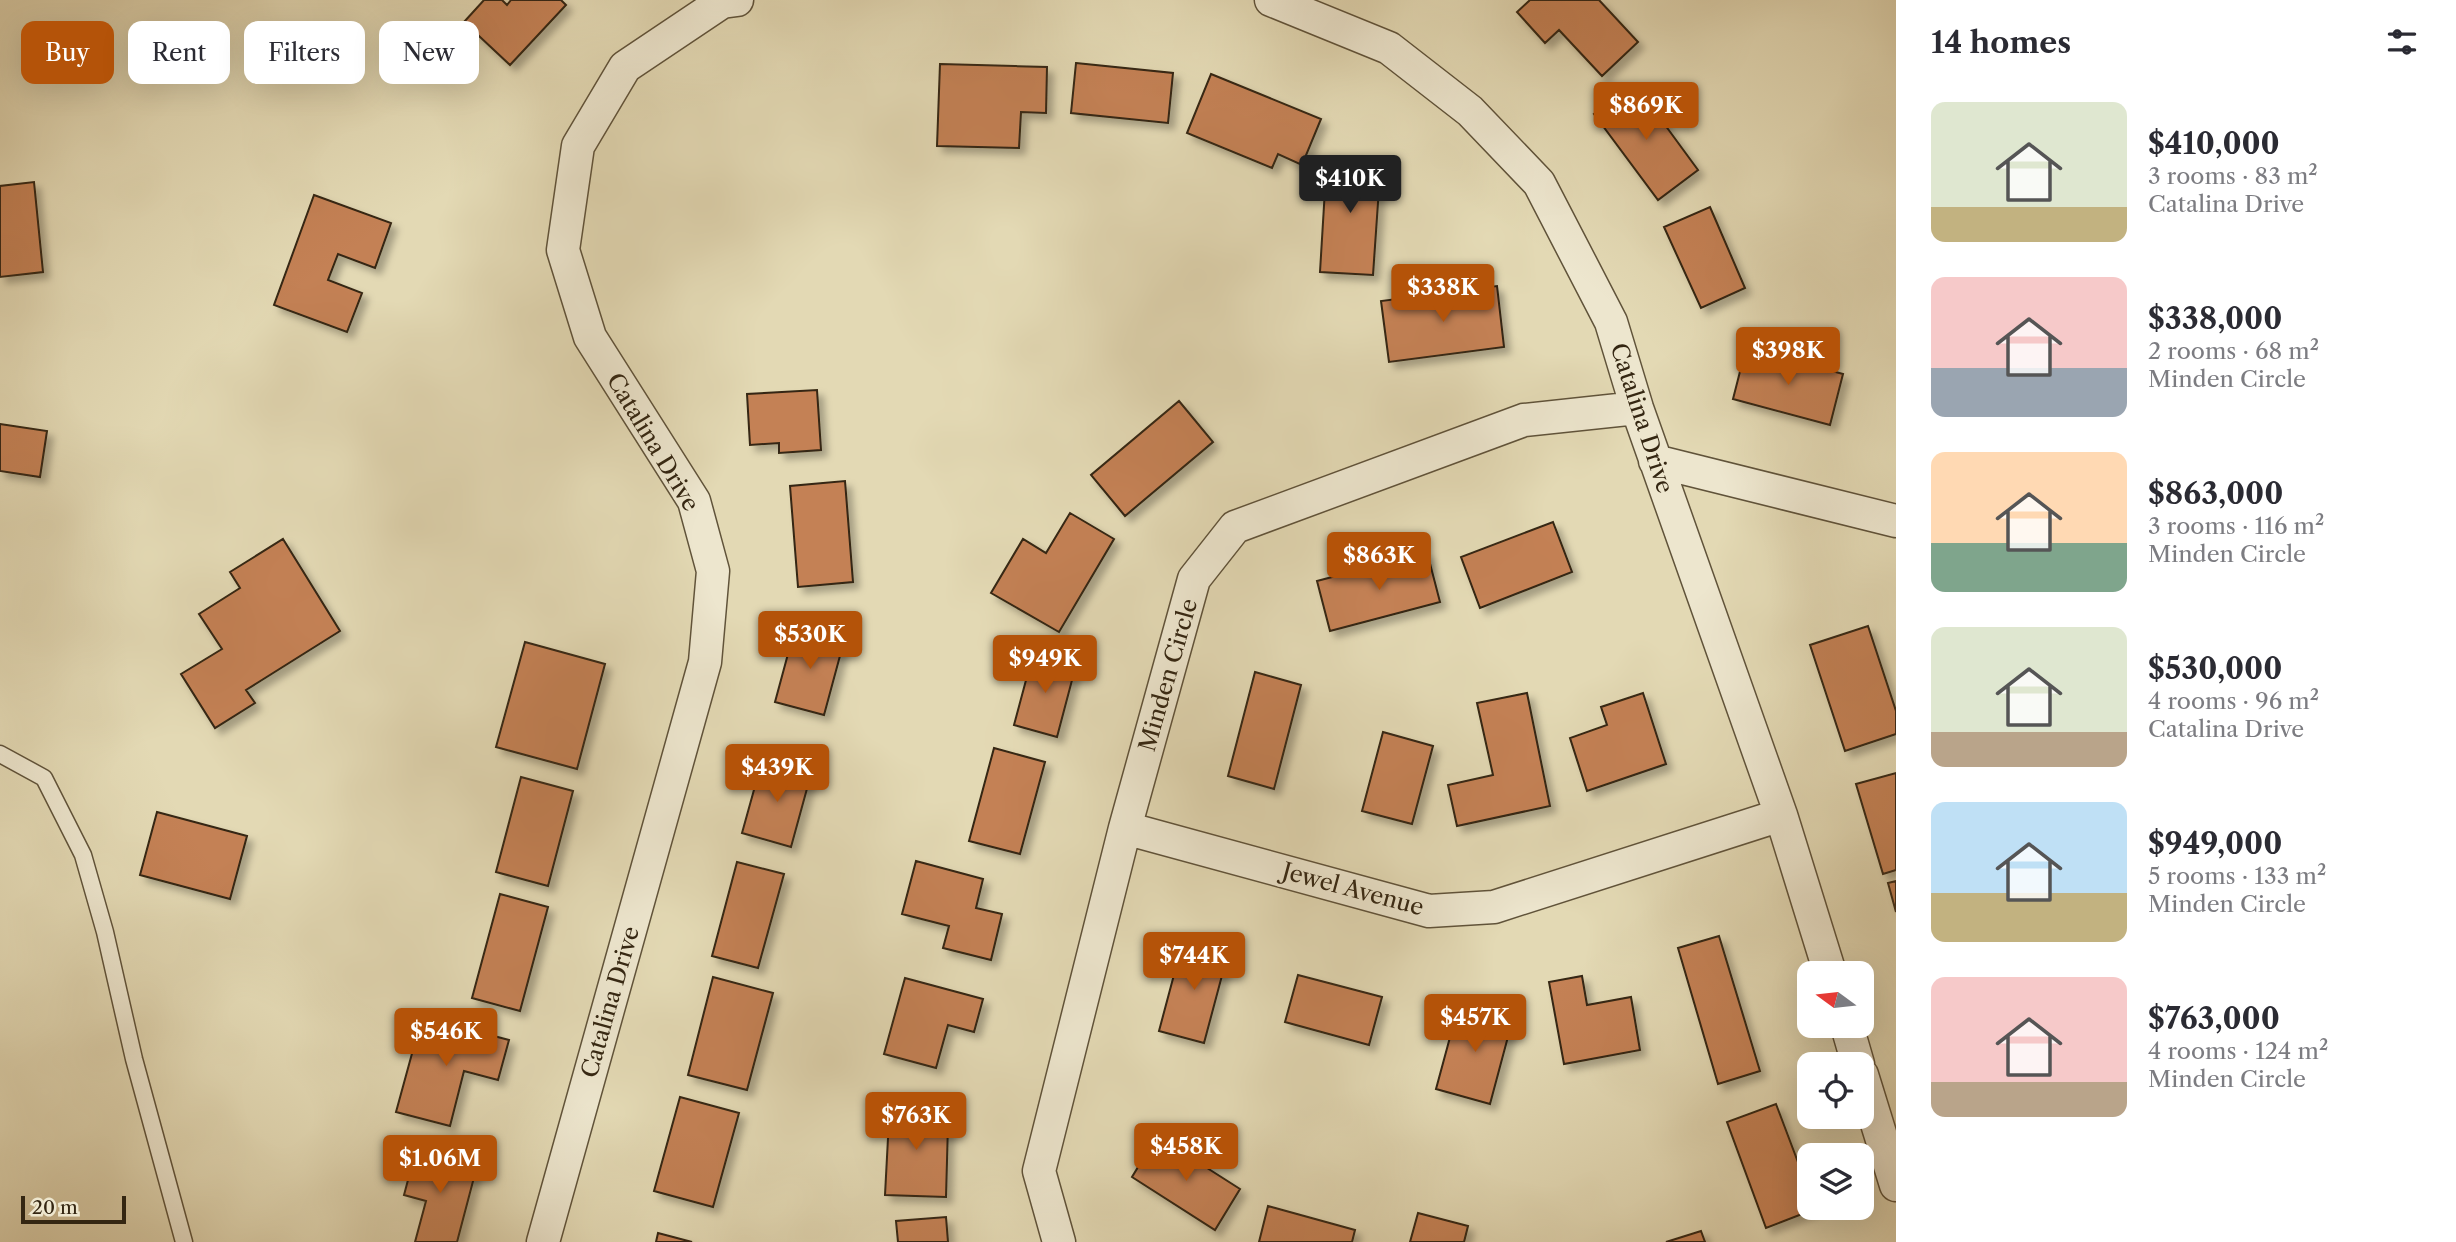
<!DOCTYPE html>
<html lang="en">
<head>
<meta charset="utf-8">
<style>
	body { margin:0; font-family:"Libre Caslon Text",serif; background:#f7f7f7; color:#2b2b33; height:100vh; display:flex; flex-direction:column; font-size:26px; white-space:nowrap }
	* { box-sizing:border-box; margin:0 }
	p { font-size:23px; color:#7c7c81 }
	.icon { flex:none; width:38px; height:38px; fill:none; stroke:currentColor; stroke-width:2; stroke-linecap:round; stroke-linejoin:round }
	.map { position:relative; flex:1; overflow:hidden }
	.drawer { display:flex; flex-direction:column; background:#fff; width:560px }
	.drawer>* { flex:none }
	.banner { position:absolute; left:21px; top:21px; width:665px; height:63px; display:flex; gap:14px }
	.needle { width:46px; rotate:285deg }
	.controls { position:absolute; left:1797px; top:961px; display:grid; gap:14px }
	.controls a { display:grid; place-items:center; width:77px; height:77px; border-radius:14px; background:#fff; box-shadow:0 7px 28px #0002; font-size:35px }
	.scale { position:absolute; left:21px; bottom:18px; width:105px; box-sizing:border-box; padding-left:7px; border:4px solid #342612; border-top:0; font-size:19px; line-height:24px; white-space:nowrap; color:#342612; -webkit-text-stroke:5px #ede6ce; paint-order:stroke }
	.price { position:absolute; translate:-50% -60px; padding:0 16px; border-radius:7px; background:#b45309; color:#fff; font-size:23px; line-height:46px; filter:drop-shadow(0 2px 4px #0008) }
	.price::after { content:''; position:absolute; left:50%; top:42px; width:21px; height:16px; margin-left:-10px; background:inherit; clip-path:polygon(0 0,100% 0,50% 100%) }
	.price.on { background:#222; color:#fff }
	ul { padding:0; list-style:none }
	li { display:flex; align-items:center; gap:21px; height:175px; padding:0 35px }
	li span { display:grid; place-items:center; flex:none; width:196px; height:140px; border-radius:14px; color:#555 }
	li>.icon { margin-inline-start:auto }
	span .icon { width:84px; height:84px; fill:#fffc; stroke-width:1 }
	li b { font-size:30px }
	h2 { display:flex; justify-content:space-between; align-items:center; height:84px; padding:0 35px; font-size:30px }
	.pill { padding:0 24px; border-radius:14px; background:#fff; box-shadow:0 7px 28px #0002; font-size:24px; line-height:63px }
	.pill.on { background:#b45309; color:#fff }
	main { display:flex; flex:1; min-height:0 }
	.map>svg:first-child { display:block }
	.building { fill:#c48154; stroke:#342612; stroke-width:2; filter:url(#shadow) }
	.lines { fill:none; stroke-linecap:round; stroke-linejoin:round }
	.lane-casing { stroke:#60533a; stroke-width:19 }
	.street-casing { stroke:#60533a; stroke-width:35 }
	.lane { stroke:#ede6ce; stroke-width:16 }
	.street { stroke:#ede6ce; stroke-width:32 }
	.labels { text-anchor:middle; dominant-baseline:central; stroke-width:6; stroke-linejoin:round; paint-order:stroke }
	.street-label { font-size:23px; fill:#342612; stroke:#ede6ce }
</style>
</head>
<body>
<main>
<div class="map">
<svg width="1896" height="1242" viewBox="0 0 1896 1242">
	<defs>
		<filter id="shadow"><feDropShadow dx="6" dy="6" stdDeviation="3.5" flood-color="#0004"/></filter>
	</defs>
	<rect width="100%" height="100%" fill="#e3d9b4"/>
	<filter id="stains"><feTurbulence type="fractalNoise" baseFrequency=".00286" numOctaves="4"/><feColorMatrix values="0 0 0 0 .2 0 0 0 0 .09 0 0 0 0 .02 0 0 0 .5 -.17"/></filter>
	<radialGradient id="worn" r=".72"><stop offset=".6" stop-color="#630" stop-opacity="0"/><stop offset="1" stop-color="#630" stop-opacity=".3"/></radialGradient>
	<path class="building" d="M 484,0 L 502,0 L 507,5 L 511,0 L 561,0 L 566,5 L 510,65 L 464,22 Z
		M 1530,0 L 1599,0 L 1638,42 L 1602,76 L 1559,30 L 1545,43 L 1517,12 Z
		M 1076,63 L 1173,73 L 1168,123 L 1071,113 Z
		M 940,64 L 1047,67 L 1046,113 L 1021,112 L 1019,148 L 937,146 Z
		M 1211,74 L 1321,119 L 1302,165 L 1278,154 L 1272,168 L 1187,133 Z
		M 1635,84 L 1698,170 L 1658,200 L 1594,114 Z
		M 1327,156 L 1381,159 L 1373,275 L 1320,272 Z
		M 34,182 L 43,272 L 0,277 L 0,186 Z
		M 314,195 L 391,223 L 375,268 L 338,254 L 328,280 L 362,293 L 347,332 L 274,305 Z
		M 1710,207 L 1745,288 L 1701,308 L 1664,227 Z
		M 1497,286 L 1504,347 L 1389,362 L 1381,301 Z
		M 1746,348 L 1843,374 L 1830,425 L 1733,399 Z
		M 817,390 L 821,450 L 779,453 L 779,443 L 750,445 L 747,394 Z
		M 1179,401 L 1213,442 L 1125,516 L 1091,475 Z
		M 0,424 L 47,431 L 40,477 L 0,471 Z
		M 845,481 L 853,582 L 798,587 L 790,486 Z
		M 1070,513 L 1114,539 L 1059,632 L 991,593 L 1023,539 L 1046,553 Z
		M 1553,522 L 1572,572 L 1480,608 L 1461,557 Z
		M 283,539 L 340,631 L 246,690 L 255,703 L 215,728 L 181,674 L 222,649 L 199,614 L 240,588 L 230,572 Z
		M 1427,552 L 1440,602 L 1330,631 L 1317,581 Z
		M 1868,626 L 1896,711 L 1896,734 L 1845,751 L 1810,645 Z
		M 795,628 L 844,641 L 824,715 L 775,702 Z
		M 525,642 L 605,664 L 577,769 L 496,747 Z
		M 1033,654 L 1076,665 L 1057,737 L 1014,725 Z
		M 1255,672 L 1301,685 L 1274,789 L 1228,776 Z
		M 1527,693 L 1550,806 L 1457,826 L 1448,785 L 1493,775 L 1477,703 Z
		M 1643,693 L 1666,764 L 1587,791 L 1570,738 L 1607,725 L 1601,707 Z
		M 1383,732 L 1433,746 L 1412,824 L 1362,811 Z
		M 994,748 L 1045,762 L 1020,854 L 969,841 Z
		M 762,761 L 811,774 L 791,847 L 742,833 Z
		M 1896,773 L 1896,870 L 1883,874 L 1856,784 Z
		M 521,777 L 573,791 L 548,886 L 496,872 Z
		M 157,812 L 247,836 L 230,899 L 140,875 Z
		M 916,861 L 983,879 L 976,908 L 1002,914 L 991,960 L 943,948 L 949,926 L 902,914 Z
		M 737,862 L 784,874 L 758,968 L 712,956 Z
		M 1896,881 L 1896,912 L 1888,883 Z
		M 500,894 L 548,907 L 520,1011 L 472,998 Z
		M 1719,936 L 1760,1071 L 1718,1084 L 1678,948 Z
		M 1183,941 L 1228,953 L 1204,1043 L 1159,1031 Z
		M 1298,975 L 1382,997 L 1369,1045 L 1285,1022 Z
		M 1582,976 L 1587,1005 L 1631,997 L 1640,1050 L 1564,1064 L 1549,982 Z
		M 713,977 L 773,993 L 747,1090 L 688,1075 Z
		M 905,978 L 983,999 L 974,1032 L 948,1025 L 936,1068 L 884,1054 Z
		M 1459,1004 L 1513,1018 L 1490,1104 L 1436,1089 Z
		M 422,1017 L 509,1040 L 498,1080 L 464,1071 L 450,1126 L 396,1112 Z
		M 680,1097 L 739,1113 L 713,1207 L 654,1191 Z
		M 890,1100 L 930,1101 L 929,1123 L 948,1124 L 946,1197 L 885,1195 Z
		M 1776,1104 L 1810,1194 L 1810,1208 L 1815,1209 L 1766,1228 L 1727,1122 Z
		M 1157,1136 L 1240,1189 L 1215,1230 L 1132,1177 Z
		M 416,1150 L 477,1166 L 457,1242 L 415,1242 L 426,1201 L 404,1195 Z
		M 1268,1206 L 1355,1230 L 1352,1242 L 1259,1242 Z
		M 1418,1213 L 1468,1226 L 1464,1242 L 1410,1242 Z
		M 946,1217 L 948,1242 L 898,1242 L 896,1221 Z
		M 1701,1231 L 1705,1242 L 1666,1242 Z
		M 658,1233 L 692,1242 L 656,1242 Z"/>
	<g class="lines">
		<defs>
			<path id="lane" d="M 0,754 L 44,778 L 83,855 L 105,932 L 134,1059 L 184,1242"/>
			<path id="street" d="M 1271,0 L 1389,48 L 1470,111 L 1539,183 L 1611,322 L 1637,408 L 1781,815 L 1830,973
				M 1655,461 L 1896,521
				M 1125,828 L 1429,911 L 1494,907 L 1781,815
				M 1847,1026 L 1858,1064
				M 1862,1075 L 1896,1185
				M 543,1242 L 705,662 L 713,571 L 694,501 L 590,337 L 563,250 L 578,146 L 625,67 L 722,2 L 737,0
				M 1059,1242 L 1039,1171 L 1125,828 L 1194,579 L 1235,527 L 1524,420 L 1637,408"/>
		</defs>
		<use href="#lane" class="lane-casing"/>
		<use href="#street" class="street-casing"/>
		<use href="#lane" class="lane"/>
		<use href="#street" class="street"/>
	</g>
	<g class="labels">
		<g class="street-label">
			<text transform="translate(1642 418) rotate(72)">Catalina Drive</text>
			<text transform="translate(653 442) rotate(59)">Catalina Drive</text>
			<text transform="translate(1168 675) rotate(-74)">Minden Circle</text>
			<text transform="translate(1353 889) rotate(15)">Jewel Avenue</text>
			<text transform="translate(610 1002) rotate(-74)">Catalina Drive</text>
		</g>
	</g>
	<rect width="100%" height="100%" filter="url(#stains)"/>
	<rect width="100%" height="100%" fill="url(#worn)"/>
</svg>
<div class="controls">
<a><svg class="needle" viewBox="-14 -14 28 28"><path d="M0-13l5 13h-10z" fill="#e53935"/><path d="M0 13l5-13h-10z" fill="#7c7c81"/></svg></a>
<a><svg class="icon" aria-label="locate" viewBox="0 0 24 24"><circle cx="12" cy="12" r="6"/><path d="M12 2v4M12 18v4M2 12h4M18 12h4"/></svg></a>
<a><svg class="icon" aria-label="layers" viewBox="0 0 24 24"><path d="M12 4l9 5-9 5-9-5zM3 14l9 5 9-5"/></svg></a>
</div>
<div class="scale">20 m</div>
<b class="price" style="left:1646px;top:142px">$869K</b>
<b class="price on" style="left:1350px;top:215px">$410K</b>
<b class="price" style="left:1443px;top:324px">$338K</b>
<b class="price" style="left:1788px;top:387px">$398K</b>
<b class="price" style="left:1379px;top:592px">$863K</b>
<b class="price" style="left:810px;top:671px">$530K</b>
<b class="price" style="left:1045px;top:695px">$949K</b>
<b class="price" style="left:777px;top:804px">$439K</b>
<b class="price" style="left:1194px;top:992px">$744K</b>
<b class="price" style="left:1475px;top:1054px">$457K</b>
<b class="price" style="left:446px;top:1068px">$546K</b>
<b class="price" style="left:916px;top:1152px">$763K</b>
<b class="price" style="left:1186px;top:1183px">$458K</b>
<b class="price" style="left:440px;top:1195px">$1.06M</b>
<div class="banner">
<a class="pill on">Buy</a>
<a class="pill">Rent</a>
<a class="pill">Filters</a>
<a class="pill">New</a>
</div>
</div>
<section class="drawer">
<h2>14 homes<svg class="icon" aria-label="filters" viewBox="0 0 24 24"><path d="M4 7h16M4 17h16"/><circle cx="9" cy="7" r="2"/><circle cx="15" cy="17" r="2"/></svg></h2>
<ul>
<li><span style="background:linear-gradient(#dfe7d0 75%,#c2b280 0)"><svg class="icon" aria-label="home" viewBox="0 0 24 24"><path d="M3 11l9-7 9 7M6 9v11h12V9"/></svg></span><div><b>$410,000</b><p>3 rooms · 83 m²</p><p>Catalina Drive</p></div></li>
<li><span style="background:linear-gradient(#f6c9c9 65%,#9aa5b1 0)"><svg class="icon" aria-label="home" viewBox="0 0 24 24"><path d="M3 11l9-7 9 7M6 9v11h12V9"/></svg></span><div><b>$338,000</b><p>2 rooms · 68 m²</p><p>Minden Circle</p></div></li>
<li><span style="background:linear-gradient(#ffd9b3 65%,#7fa58c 0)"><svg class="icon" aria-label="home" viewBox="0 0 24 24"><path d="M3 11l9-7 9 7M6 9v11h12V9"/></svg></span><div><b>$863,000</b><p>3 rooms · 116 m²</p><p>Minden Circle</p></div></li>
<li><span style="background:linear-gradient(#dfe7d0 75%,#b9a48a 0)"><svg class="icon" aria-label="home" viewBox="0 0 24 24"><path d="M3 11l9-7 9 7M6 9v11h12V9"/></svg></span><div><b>$530,000</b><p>4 rooms · 96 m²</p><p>Catalina Drive</p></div></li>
<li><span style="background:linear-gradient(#bfe0f5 65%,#c2b280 0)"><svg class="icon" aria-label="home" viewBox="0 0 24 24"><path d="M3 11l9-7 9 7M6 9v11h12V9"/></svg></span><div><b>$949,000</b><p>5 rooms · 133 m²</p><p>Minden Circle</p></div></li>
<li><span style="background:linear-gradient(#f6c9c9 75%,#b9a48a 0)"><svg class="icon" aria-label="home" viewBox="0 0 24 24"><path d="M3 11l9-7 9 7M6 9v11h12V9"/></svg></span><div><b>$763,000</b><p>4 rooms · 124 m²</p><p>Minden Circle</p></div></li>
</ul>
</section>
</main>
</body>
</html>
